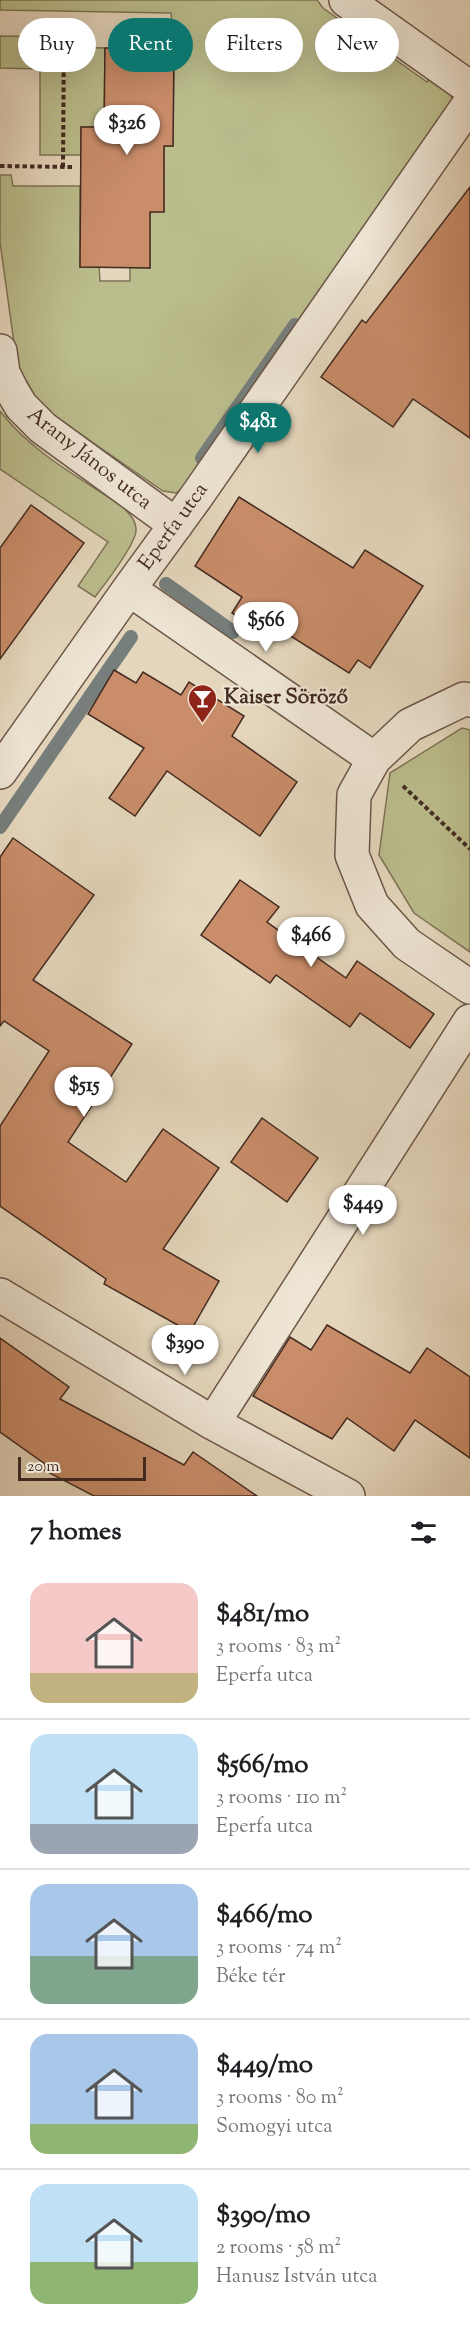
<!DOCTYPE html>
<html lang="en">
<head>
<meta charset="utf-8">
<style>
	body { margin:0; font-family:"Sorts Mill Goudy",serif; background:#f2f2f2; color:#202124; height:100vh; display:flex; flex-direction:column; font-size:22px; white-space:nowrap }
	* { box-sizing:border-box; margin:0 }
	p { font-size:20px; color:#757577 }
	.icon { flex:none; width:33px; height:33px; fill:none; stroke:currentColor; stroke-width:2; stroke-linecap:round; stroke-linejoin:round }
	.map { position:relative; height:1496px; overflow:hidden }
	.drawer { display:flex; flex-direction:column; background:#fff; flex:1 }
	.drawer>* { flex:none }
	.top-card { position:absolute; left:18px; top:18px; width:435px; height:54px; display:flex; gap:12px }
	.scale { position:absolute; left:18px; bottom:15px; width:128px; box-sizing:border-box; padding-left:6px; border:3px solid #432b21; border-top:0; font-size:16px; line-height:21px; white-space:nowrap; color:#432b21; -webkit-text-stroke:4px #eee5d4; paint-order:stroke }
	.price { position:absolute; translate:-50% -51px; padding:0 14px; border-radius:21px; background:#fff; color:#222; font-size:20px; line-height:39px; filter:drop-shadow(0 2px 3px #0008) }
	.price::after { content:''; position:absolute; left:50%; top:36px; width:18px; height:14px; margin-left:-9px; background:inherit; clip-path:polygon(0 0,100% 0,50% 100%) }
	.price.active { background:#0f766e; color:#fff }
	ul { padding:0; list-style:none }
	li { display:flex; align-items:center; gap:18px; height:150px; padding:0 30px }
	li+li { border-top:2px solid #e0e0e0 }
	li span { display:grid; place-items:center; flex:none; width:168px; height:120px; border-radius:18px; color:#555 }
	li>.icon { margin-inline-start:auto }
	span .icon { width:72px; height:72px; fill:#fffc; stroke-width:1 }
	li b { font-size:26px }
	h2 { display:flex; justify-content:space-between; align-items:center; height:72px; padding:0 30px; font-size:26px }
	.pill { padding:0 21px; border-radius:27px; background:#fff; box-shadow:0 6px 24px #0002; font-size:21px; line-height:54px }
	.pill.active { background:#0f766e; color:#fff }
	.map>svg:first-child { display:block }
	.green { fill:#bbbd8d; stroke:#7f7457; stroke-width:1.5 }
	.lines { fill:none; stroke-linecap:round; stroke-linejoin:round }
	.stream { stroke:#777f7d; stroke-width:14 }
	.building { fill:#c98d6a; stroke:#432b21; stroke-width:1.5 }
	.minor-casing { stroke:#6c5648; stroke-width:36 }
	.path { stroke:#432b21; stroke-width:4; stroke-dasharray:4.5 3; stroke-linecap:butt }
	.minor { stroke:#eee5d4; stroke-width:33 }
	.labels { text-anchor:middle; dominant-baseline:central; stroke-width:4.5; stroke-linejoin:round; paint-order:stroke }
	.street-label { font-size:21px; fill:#432b21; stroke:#eee5d4 }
	.poi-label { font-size:21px; font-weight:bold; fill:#432b21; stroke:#eee5d4; text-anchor:start }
</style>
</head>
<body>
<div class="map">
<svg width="470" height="1496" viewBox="0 0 470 1496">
	<rect width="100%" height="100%" fill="#e5d7bd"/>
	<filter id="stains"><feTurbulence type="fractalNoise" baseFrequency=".00333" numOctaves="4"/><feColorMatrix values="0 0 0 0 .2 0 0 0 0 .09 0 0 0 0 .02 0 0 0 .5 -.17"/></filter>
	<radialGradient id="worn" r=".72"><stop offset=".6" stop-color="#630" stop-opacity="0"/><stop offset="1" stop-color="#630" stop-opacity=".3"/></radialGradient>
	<path class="green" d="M 0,0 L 317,0 L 323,8 L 427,82 L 432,76 C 442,84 453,91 453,105 L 187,486 L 176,493 L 163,491 L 37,404 L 18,372 L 0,242 L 0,175 L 11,175 L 13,186 L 80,186 L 80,267 L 99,267 L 100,281 L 130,281 L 130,267 L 150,268 L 150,212 L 164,211 L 164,146 L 173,146 L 174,48 L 171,13 L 0,10 Z
		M 0,36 L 64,37 L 65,47 L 105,48 L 104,127 L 81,127 L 81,155 L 40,155 L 40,69 L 0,68 Z
		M 0,411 C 31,452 80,478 122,506 C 128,513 137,520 136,531 C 135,545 105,584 95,597 L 78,586 L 108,542 L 0,469 Z
		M 462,728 L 470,730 L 470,952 L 414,913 L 379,855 L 390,773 Z"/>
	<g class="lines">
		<path class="stream" d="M 202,458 L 295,325
			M 166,584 L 233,632
			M 0,827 L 131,637"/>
	</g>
	<path class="building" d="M 120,36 L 154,37 L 154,48 L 174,48 L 173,146 L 164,146 L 164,212 L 150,212 L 150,268 L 80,267 L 81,127 L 104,127 L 105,48 L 120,48 Z
		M 470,187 L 470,438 L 413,399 L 393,427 L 321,377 L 362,320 L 366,323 Z
		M 239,497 L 353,568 L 365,550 L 423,586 L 370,668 L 358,660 L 349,673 L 275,626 L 269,636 L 232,613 L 242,597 L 195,566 Z
		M 31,505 L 84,543 L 0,659 L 0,548 Z
		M 114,670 L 136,683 L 143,672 L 181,695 L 189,682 L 244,716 L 232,736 L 297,782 L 260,836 L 167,771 L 135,816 L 109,798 L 144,748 L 88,714 Z
		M 13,838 L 94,895 L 33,980 L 132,1044 L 68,1142 L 126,1182 L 163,1129 L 219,1168 L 163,1249 L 219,1281 L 190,1332 L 104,1284 L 106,1279 L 0,1206 L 0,1126 L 49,1051 L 4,1021 L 0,1026 L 0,857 Z
		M 240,880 L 279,907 L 267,922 L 346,978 L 357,961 L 434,1014 L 410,1048 L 360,1013 L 350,1027 L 276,975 L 270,983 L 201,935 Z
		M 262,1118 L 318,1158 L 287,1202 L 231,1162 Z
		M 327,1325 L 410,1373 L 427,1348 L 470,1377 L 470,1458 L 415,1420 L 394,1451 L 347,1418 L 332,1439 L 253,1396 L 290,1337 L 311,1350 Z
		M 0,1338 L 69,1387 L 60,1399 L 184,1465 L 193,1452 L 257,1496 L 94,1496 L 42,1469 L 45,1464 L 0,1432 Z"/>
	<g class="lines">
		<defs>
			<path id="minor" d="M 346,0 L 470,88
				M 0,351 L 3,373 L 11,389 L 21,406 L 43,428 L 176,525
				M 129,589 L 374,759
				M 470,700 L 464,699 L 410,725 L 374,759 L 354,795 L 352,855 L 372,905 L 407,944 L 470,987
				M 0,772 L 129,589 L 196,497 L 470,103
				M 0,1295 L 213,1423 L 348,1496
				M 213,1423 L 470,1021"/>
		</defs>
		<use href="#minor" class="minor-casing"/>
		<path class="path" d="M 0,166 L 72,167
			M 63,167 L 64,24
			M 403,786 L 470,849"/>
		<use href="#minor" class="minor"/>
	</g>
	<defs>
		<symbol id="bar-pin" viewBox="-11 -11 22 30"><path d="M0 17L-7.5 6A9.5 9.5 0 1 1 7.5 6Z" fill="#8f2418" stroke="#eee5d4"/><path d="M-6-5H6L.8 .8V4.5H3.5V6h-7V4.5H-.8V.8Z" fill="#fff"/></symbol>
	</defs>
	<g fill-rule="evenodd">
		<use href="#bar-pin" x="186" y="682" width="33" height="45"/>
	</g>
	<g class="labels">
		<g class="street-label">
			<text transform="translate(89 459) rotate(38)">Arany János utca</text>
			<text transform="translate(174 527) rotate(-54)">Eperfa utca</text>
		</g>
		<g class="poi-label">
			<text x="224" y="698">Kaiser Söröző</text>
		</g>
	</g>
	<rect width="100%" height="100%" filter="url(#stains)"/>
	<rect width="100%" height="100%" fill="url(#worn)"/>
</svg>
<div class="scale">20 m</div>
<b class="price" style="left:127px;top:156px">$326</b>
<b class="price active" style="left:258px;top:454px">$481</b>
<b class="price" style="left:266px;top:653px">$566</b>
<b class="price" style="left:311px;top:968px">$466</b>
<b class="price" style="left:84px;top:1118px">$515</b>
<b class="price" style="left:363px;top:1236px">$449</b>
<b class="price" style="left:185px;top:1376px">$390</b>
<div class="top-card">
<a class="pill">Buy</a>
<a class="pill active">Rent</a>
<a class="pill">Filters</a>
<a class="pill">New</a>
</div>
</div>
<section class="drawer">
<h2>7 homes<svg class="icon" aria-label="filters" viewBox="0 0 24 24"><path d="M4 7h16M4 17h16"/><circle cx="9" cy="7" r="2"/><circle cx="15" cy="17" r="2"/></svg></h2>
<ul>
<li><span style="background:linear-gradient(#f6c9c9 75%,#c2b280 0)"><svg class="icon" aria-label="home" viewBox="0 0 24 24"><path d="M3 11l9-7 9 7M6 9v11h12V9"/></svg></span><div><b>$481/mo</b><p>3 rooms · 83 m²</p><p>Eperfa utca</p></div></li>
<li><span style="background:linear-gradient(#bfe0f5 75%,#9aa5b1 0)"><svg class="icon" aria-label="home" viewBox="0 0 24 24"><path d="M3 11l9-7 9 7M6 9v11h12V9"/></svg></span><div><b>$566/mo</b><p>3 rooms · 110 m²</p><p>Eperfa utca</p></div></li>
<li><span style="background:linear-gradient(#a9c7e8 60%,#7fa58c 0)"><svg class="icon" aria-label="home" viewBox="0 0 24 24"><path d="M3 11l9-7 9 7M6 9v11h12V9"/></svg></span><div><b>$466/mo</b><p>3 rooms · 74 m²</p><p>Béke tér</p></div></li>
<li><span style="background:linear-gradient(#a9c7e8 75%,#8fb573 0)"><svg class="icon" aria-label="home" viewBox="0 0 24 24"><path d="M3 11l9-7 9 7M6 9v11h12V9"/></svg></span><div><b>$449/mo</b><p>3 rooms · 80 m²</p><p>Somogyi utca</p></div></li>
<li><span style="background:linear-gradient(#bfe0f5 65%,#8fb573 0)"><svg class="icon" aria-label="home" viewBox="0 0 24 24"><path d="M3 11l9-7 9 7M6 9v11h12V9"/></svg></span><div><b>$390/mo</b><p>2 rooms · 58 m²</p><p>Hanusz István utca</p></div></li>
</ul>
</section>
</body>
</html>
